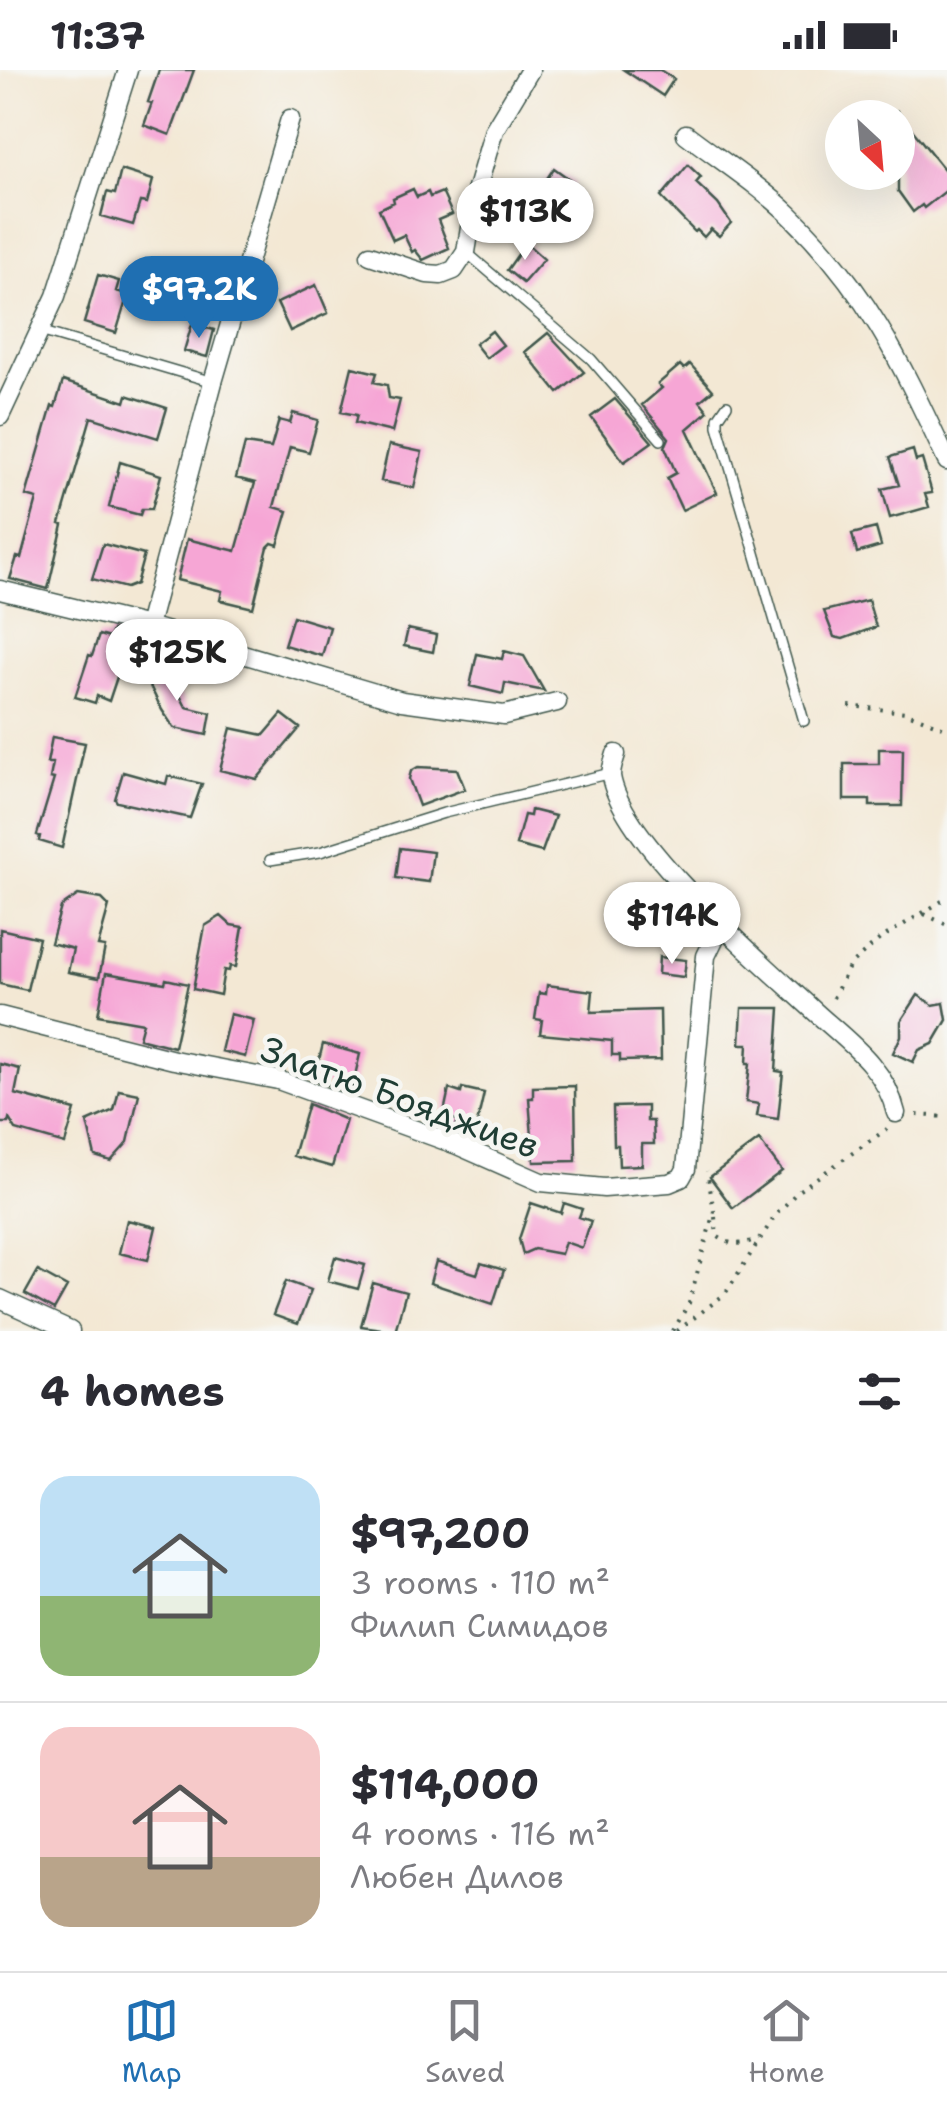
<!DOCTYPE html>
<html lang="en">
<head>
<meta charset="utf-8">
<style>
	body { margin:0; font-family:"Shantell Sans",sans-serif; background:#f7f7f7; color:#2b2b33; height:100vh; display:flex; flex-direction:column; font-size:38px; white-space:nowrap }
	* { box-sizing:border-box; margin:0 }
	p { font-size:32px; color:#7c7c81 }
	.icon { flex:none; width:55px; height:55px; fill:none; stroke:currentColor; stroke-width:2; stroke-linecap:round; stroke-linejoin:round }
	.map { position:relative; height:1261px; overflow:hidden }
	.sheet { display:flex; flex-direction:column; background:#fff; flex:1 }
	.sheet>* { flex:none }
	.needle { width:65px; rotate:154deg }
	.buttons { position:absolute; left:825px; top:30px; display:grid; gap:20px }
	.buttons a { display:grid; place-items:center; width:90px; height:90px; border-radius:50%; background:#fff; box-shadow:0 10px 40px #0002; font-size:50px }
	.price { position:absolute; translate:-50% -85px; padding:0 22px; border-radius:35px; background:#fff; color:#222; font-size:32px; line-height:65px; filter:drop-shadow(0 2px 5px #0008) }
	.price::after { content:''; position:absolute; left:50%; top:60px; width:30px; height:22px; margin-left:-15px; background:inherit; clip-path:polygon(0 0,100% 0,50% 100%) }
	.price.active { background:#1f6fb2; color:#fff }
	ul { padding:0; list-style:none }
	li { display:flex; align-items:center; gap:30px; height:250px; padding:0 40px }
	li+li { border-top:2px solid #e1e1e2 }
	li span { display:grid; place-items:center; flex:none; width:280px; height:200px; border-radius:30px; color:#555 }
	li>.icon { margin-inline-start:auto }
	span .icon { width:120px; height:120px; fill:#fffc; stroke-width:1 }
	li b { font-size:42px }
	h2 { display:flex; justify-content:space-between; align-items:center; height:120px; padding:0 40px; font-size:42px }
	.status { display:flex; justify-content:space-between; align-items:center; height:70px; padding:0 50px; background:#fff; direction:ltr }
	.status svg { height:28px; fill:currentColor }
	.tabs { display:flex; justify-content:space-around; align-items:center; height:140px; border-top:2px solid #e1e1e2; background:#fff; font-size:28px; color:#7c7c81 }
	.tabs a { display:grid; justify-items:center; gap:5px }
	.tabs .active { color:#1f6fb2 }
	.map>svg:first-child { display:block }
	.building { fill:#f6a6d5 }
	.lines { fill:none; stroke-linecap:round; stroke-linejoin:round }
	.service-casing { stroke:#3f574c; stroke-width:12 }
	.minor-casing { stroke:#3f574c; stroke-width:21 }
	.path { stroke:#3f574c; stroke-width:4; stroke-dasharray:2.5 8; stroke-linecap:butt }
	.service { stroke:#fff; stroke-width:9 }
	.minor { stroke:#fff; stroke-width:18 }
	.labels { text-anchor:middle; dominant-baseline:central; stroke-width:9; stroke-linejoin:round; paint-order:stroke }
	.street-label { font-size:35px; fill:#1f3d34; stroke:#f6f6f2 }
</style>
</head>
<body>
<div class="status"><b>11:37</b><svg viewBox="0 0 49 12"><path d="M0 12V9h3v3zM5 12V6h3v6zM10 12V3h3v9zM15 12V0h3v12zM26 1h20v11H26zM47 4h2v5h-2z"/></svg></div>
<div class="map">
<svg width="947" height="1261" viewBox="0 0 947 1261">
	<rect width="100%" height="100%" fill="#f6f6f2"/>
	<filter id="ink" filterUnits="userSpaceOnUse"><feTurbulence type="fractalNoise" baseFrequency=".01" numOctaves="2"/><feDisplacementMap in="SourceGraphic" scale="20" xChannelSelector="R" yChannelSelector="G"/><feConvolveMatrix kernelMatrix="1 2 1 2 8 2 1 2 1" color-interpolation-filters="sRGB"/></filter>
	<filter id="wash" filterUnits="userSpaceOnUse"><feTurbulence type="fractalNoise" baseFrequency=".0048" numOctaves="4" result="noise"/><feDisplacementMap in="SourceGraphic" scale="40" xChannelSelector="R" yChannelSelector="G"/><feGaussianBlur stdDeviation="2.25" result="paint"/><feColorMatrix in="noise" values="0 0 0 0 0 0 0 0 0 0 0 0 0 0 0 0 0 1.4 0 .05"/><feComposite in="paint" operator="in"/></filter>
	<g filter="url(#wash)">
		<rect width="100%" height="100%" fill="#f3e8d4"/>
		<g id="blocks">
			<path class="building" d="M 159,0 L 194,0 L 170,65 L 144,55 L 152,33 L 148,32 Z
				M 624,0 L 660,0 L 674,9 L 663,26 Z
				M 898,42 L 947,103 L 947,120 L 924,138 L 922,135 L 913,142 L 898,121 Z
				M 688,95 L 701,107 L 696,113 L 718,134 L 731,153 L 719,166 L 711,159 L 704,167 L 697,160 L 695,162 L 661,127 Z
				M 554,98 L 575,113 L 559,136 L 538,122 Z
				M 121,100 L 153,110 L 147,133 L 140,132 L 133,155 L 101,146 L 107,122 L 115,124 Z
				M 413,119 L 417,127 L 428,122 L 430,127 L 442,122 L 452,144 L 438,150 L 449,178 L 423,190 L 415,180 L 412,182 L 404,165 L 393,170 L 379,139 L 394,132 L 393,128 Z
				M 526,173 L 544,189 L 523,213 L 507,200 Z
				M 98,205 L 119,211 L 116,221 L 128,224 L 116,263 L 84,253 Z
				M 316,215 L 328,243 L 290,261 L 277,233 Z
				M 192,254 L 214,260 L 207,287 L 184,281 Z
				M 492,261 L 503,275 L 486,288 L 475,274 Z
				M 548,263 L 584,302 L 558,323 L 525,282 Z
				M 690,294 L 713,320 L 700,331 L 708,341 L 687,359 L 717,423 L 682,440 L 667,408 L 676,403 L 665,377 L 669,368 L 642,335 L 662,318 L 658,314 L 680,295 L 684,299 Z
				M 352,297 L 377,303 L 374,312 L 387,315 L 389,328 L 400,330 L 392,362 L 355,353 L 357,345 L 341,342 Z
				M 63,311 L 125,332 L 127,325 L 167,338 L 158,368 L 91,347 L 60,454 L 63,455 L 48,519 L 10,509 L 17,487 L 21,488 L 37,429 L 26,426 L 52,336 L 55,337 Z
				M 615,329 L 652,372 L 624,392 L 591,347 Z
				M 293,343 L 318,350 L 309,382 L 290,377 L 274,437 L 288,441 L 278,475 L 272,473 L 268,477 L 253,538 L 220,530 L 222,521 L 177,510 L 187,469 L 236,481 L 255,413 L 236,408 L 245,374 L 271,378 L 279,350 L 290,353 Z
				M 389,375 L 422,382 L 414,418 L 381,411 Z
				M 913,380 L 916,391 L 922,389 L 932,423 L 925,424 L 929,437 L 890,448 L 882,419 L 899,415 L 890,387 Z
				M 120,392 L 161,405 L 152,439 L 142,439 L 140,445 L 109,437 Z
				M 876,458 L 881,476 L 857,483 L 852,464 Z
				M 103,474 L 144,485 L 136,514 L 126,518 L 92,509 Z
				M 868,530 L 876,557 L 843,569 L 834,567 L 824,541 Z
				M 293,546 L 330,557 L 322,586 L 284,575 Z
				M 408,559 L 436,565 L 433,582 L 404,576 Z
				M 112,560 L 131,565 L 109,631 L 97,626 L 95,633 L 75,627 L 89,585 L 92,586 L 99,565 L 109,568 Z
				M 504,581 L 524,586 L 544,621 L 505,613 L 503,624 L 470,616 L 477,584 L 502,589 Z
				M 165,596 L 186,637 L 211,643 L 207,665 L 174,658 L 162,640 L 145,606 Z
				M 282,644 L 300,658 L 257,709 L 220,700 L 231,658 L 264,665 Z
				M 52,667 L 85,673 L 62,778 L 39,771 L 40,766 L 37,765 L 54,709 L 50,708 L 53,693 L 47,693 Z
				M 879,679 L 903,679 L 902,736 L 870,736 L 870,730 L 844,730 L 844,694 L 879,694 Z
				M 418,697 L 457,699 L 465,719 L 419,736 L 409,709 L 411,701 Z
				M 123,702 L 166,714 L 168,706 L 202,714 L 190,748 L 117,732 L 115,729 Z
				M 531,740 L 555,746 L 542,782 L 516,775 L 524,745 L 530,746 Z
				M 400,778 L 433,782 L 429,812 L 396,808 Z
				M 78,825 L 102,829 L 109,836 L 98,876 L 105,877 L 99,908 L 68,902 L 73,879 L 51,873 L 61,837 Z
				M 221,846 L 231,855 L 243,857 L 236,897 L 230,896 L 229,901 L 224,900 L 220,925 L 193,919 L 205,856 Z
				M 0,859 L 39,868 L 27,920 L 0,914 Z
				M 659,887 L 686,890 L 684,907 L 658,904 Z
				M 106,903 L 165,913 L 166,909 L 188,914 L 174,977 L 139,968 L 143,953 L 98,945 Z
				M 547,915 L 593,921 L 591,942 L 660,940 L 661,990 L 620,991 L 620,985 L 612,985 L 612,971 L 540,964 L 542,950 L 535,949 L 539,923 L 546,924 Z
				M 918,925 L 933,935 L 944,933 L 947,950 L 933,974 L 919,980 L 913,992 L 893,983 L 901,966 L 901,951 Z
				M 742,938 L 780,938 L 776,1001 L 783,1002 L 778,1049 L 757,1046 L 759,1034 L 746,1032 L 750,993 L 747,993 L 748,974 L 740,974 Z
				M 230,944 L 254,950 L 245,987 L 221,981 Z
				M 323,974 L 360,984 L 351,1023 L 314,1010 Z
				M 0,994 L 20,999 L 15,1024 L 75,1040 L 65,1074 L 16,1060 L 9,1049 L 8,1053 L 0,1053 Z
				M 575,1016 L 576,1091 L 534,1092 L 529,1028 L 533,1028 L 533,1017 Z
				M 462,1018 L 484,1023 L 475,1062 L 455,1058 L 457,1050 L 443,1047 L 449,1019 L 461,1023 Z
				M 119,1020 L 139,1024 L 128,1072 L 111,1091 L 95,1086 L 87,1052 L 114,1040 Z
				M 308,1034 L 346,1050 L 332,1097 L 293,1086 Z
				M 647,1036 L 647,1051 L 653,1051 L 654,1074 L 642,1074 L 642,1095 L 619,1096 L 618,1075 L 614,1075 L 613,1037 Z
				M 759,1070 L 782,1101 L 733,1138 L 710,1107 Z
				M 531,1133 L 561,1143 L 564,1133 L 582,1139 L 579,1147 L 591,1151 L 582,1178 L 565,1172 L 561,1184 L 534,1179 L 523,1184 L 519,1169 Z
				M 127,1150 L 156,1157 L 148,1190 L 119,1183 Z
				M 335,1187 L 365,1195 L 358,1219 L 328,1211 Z
				M 436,1191 L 477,1204 L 481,1193 L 504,1200 L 493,1234 L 430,1213 Z
				M 38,1201 L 67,1217 L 54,1240 L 25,1224 Z
				M 286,1211 L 311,1220 L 298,1254 L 273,1245 Z
				M 373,1213 L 406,1222 L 395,1261 L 361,1256 Z"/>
		</g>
	</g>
	<g filter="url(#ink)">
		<use href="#blocks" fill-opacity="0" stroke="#3f574c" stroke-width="2.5"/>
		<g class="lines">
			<defs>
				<path id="service" d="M 466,182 L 591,289 L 661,370
					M 40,261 L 213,312
					M 727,335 L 718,348 L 718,356 L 804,651
					M 270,790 L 320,782 L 444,743 L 611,703"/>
				<path id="minor" d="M 686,64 C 720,90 759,115 790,145 C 869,222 901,293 947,391
					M 370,185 L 427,204 L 441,205 L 454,200 L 466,182 L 476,122 L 494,60 L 530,0
					M 0,346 L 56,226 L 128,0
					M 0,520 L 148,556 L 402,631 L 504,645 L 557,632
					M 148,556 L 213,312 L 290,49
					M 616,684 C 614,691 611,699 611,706 C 621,771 761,892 811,938 C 845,970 885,995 896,1043
					M 0,946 L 174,990 L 278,1010 L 457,1075 L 541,1112 L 604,1118 L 669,1113 L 681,1108 L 686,1099 L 706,886 L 721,855
					M 0,1229 L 70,1261"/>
			</defs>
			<use href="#service" class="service-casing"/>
			<use href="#minor" class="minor-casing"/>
			<path class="path" d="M 849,636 L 905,642 L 947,659
				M 924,844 L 947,855
				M 833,928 L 850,895 L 880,869 L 947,828
				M 917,1045 L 947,1047
				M 715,1147 L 717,1166 C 732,1177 743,1175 759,1168
				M 673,1261 L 689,1233 L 714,1141 L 707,1101
				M 677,1261 L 725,1224 L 775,1146 L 798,1121 L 887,1059"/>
			<use href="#service" class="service"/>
			<use href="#minor" class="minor"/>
		</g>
	</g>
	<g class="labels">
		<g class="street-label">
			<text transform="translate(400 1027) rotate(20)">Златю Бояджиев</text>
		</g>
	</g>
</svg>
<div class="buttons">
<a><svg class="needle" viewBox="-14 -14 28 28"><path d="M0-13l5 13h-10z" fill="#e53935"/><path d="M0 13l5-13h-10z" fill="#7c7c81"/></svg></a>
</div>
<b class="price" style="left:525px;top:193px">$113K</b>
<b class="price active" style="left:199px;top:271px">$97.2K</b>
<b class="price" style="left:177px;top:634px">$125K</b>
<b class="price" style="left:672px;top:897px">$114K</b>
</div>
<section class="sheet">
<h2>4 homes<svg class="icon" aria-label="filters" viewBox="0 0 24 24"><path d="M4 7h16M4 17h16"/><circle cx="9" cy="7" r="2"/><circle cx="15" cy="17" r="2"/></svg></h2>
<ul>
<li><span style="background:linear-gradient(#bfe0f5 60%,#8fb573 0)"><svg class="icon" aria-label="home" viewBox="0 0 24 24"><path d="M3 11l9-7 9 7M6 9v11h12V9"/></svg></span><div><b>$97,200</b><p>3 rooms · 110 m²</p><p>Филип Симидов</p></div></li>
<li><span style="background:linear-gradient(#f6c9c9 65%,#b9a48a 0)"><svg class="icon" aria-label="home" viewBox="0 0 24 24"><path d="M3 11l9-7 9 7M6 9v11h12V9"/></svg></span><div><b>$114,000</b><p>4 rooms · 116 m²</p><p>Любен Дилов</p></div></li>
</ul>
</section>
<nav class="tabs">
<a class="active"><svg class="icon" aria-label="map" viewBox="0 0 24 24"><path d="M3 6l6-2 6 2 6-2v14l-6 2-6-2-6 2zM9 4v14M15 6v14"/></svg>Map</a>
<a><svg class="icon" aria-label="saved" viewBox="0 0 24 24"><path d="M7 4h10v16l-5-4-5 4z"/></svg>Saved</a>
<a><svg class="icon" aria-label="home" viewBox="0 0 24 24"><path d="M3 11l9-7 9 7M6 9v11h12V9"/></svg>Home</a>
</nav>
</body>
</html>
